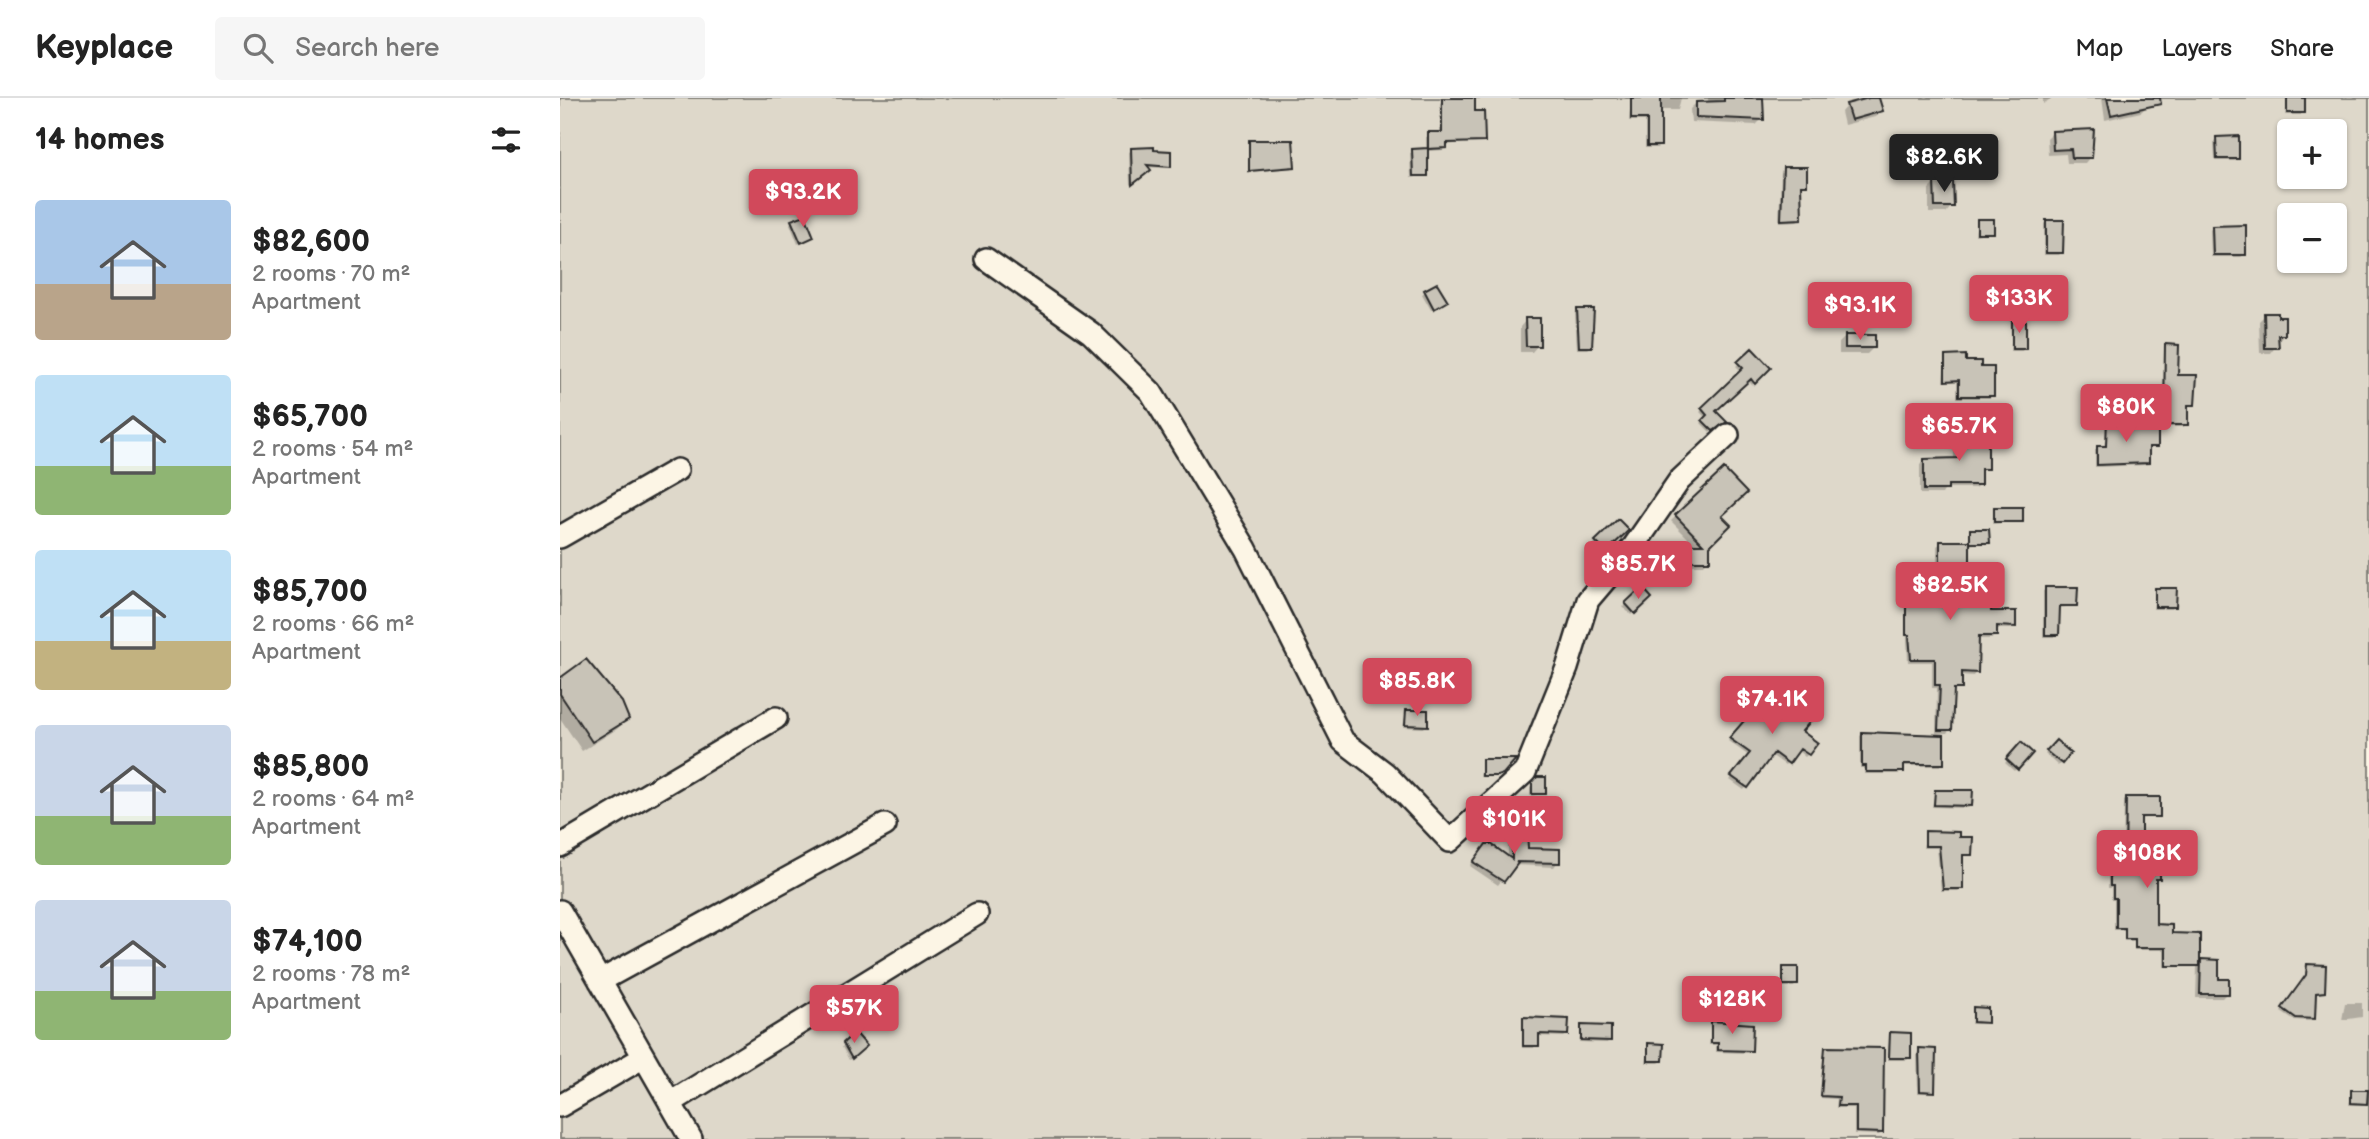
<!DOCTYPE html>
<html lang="en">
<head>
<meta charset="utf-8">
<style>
	body { margin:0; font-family:"Balsamiq Sans",sans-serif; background:#f6f6f6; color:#222; height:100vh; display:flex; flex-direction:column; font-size:26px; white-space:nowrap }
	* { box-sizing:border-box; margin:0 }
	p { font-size:23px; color:#767676 }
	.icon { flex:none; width:38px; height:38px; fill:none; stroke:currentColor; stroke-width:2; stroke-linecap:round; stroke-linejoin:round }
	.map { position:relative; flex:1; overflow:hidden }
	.details { display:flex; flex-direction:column; background:#fff; width:560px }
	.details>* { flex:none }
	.tools { position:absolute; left:1717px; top:21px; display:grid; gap:14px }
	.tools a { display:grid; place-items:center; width:70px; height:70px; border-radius:7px; background:#fff; box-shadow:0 2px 5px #0004; font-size:35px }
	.price { position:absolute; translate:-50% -60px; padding:0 16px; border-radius:7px; background:#d1495b; color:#fff; font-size:23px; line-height:46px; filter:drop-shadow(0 2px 4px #0008) }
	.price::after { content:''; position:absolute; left:50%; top:42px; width:21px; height:16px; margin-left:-10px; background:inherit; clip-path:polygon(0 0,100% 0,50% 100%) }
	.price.active { background:#222; color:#fff }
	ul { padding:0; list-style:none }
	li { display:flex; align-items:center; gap:21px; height:175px; padding:0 35px }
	li span { display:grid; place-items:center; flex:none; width:196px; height:140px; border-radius:7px; color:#555 }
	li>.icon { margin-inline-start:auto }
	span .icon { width:84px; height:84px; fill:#fffc; stroke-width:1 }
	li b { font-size:30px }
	h2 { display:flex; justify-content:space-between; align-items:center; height:84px; padding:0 35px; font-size:30px }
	header { display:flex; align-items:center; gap:42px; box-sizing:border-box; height:98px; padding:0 35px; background:#fff; border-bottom:2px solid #e0e0e0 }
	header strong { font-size:33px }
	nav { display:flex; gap:38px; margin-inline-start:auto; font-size:24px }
	.search { width:490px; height:63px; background:#f6f6f6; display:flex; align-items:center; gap:18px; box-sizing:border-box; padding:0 24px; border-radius:7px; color:#767676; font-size:26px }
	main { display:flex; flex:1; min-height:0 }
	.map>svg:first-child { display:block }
	.green { fill:#ded8ca; stroke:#84827a; stroke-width:2; fill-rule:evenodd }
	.shadow { fill:#0003 }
	.building { fill:#c8c3b7; stroke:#2b2b2b; stroke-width:2 }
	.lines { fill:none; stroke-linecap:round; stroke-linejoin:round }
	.street-casing { stroke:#2b2b2b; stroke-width:26 }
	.street { stroke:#fcf5e5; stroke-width:21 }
</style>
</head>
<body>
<header>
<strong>Keyplace</strong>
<div class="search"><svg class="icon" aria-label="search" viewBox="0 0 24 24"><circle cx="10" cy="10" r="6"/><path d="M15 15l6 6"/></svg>Search here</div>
<nav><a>Map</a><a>Layers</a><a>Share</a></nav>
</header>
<main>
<section class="details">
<h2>14 homes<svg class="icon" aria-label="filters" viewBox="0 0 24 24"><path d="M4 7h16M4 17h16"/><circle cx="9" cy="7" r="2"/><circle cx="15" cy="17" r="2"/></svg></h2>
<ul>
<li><span style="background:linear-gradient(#a9c7e8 60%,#b9a48a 0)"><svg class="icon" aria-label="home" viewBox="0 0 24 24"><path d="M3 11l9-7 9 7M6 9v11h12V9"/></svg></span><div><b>$82,600</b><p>2 rooms · 70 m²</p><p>Apartment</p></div></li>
<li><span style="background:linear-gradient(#bfe0f5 65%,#8fb573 0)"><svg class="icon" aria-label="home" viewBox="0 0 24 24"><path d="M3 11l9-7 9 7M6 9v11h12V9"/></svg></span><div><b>$65,700</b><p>2 rooms · 54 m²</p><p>Apartment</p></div></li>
<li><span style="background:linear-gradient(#bfe0f5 65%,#c2b280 0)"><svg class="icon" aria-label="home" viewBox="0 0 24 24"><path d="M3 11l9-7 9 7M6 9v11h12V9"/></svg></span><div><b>$85,700</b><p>2 rooms · 66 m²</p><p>Apartment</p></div></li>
<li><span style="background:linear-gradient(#c9d6e8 65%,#8fb573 0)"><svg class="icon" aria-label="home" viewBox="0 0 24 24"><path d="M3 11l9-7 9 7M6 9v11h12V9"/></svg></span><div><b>$85,800</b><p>2 rooms · 64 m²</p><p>Apartment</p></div></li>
<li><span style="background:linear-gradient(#c9d6e8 65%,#8fb573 0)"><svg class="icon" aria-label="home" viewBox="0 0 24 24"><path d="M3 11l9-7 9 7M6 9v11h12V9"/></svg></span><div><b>$74,100</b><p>2 rooms · 78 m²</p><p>Apartment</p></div></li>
</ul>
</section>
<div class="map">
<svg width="1809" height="1041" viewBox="0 0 1809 1041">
	<rect width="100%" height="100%" fill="#fcf5e5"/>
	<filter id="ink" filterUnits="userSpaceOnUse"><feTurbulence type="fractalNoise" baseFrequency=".0143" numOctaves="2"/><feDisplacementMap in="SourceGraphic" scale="14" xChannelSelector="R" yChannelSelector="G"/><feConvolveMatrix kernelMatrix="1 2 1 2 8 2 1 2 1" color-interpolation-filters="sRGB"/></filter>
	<g filter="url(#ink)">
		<path class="green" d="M 0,0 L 1809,0 L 1809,1041 L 0,1041 ZM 1729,33 L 1774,33 L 1774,79 L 1729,79 ZM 1729,117 L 1774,117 L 1774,163 L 1729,163 Z"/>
		<path class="shadow" d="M 887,0 L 914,0 L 914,15 L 923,43 L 885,47 L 883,52 L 867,53 L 867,77 L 851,80 L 850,55 L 866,52 L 866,39 L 880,36 L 880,5 Z
			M 1071,0 L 1121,0 L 1118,12 L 1099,12 L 1100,47 L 1097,50 L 1085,50 L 1085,23 L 1069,23 Z
			M 1148,0 L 1202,0 L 1202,21 L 1196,27 L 1131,24 L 1130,11 L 1136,5 L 1148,5 Z
			M 1318,0 L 1321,13 L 1315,19 L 1284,27 L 1281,14 L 1287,7 Z
			M 1483,0 L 1492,0 L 1483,6 Z
			M 1542,0 L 1585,0 L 1587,8 L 1581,14 L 1545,22 Z
			M 1728,0 L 1743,0 L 1741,17 L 1725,17 Z
			M 1493,34 L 1530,59 L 1525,65 L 1507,65 L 1506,56 L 1488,57 L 1487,40 Z
			M 1657,40 L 1678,61 L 1675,63 L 1655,63 L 1654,43 Z
			M 690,43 L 733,69 L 688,75 Z
			M 572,52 L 610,68 L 607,70 L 586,69 L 586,74 L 570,87 L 569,54 Z
			M 1224,71 L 1245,86 L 1239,89 L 1240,121 L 1237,123 L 1219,124 L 1221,74 Z
			M 1375,85 L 1392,108 L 1386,115 L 1369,115 L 1369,91 Z
			M 232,123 L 252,139 L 238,146 L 230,126 Z
			M 1417,123 L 1432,134 L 1415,137 Z
			M 1486,123 L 1502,154 L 1499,157 L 1484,157 L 1484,126 Z
			M 1652,129 L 1684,157 L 1681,159 L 1651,159 L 1650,132 Z
			M 865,194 L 883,205 L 871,212 L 862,196 Z
			M 1018,213 L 1031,249 L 1028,251 L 1017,251 L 1015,215 Z
			M 1705,217 L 1724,236 L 1711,255 L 1700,255 L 1699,223 Z
			M 966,222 L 978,247 L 972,254 L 960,254 L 960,229 Z
			M 1453,224 L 1464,250 L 1462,253 L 1450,253 Z
			M 1285,239 L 1313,250 L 1307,256 L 1279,256 L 1279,245 Z
			M 1606,248 L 1616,279 L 1633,306 L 1627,309 L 1624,329 L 1602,329 L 1604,251 Z
			M 1192,253 L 1209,270 L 1192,287 L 1187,282 L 1154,313 L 1162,327 L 1150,334 L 1141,325 L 1146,320 L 1140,314 L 1181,273 L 1176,268 Z
			M 1385,259 L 1405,265 L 1432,297 L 1430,300 L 1397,300 L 1397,284 L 1383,284 Z
			M 1548,321 L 1596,348 L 1588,351 L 1585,367 L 1535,369 L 1535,352 L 1544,350 Z
			M 1398,335 L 1426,370 L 1419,375 L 1419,386 L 1415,390 L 1386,390 L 1382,396 L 1360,396 L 1360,367 L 1364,363 L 1394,362 L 1394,339 Z
			M 1164,373 L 1160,418 L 1148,447 L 1148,462 L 1144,467 L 1119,467 L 1119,452 L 1123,448 L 1136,448 L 1111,423 Z
			M 1434,411 L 1461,423 L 1432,426 Z
			M 1058,423 L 1067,432 L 1042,455 L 1033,447 Z
			M 1410,433 L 1428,444 L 1408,447 L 1408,474 L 1414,508 L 1454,528 L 1451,531 L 1436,531 L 1432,541 L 1417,541 L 1416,574 L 1413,578 L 1400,577 L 1400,590 L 1392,594 L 1390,631 L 1387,635 L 1376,635 L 1377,590 L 1372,590 L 1372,564 L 1348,564 L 1344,481 L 1347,477 L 1377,477 L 1377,448 L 1381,445 L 1408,445 Z
			M 1486,491 L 1515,508 L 1498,510 L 1495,539 L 1483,539 L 1483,493 Z
			M 1596,491 L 1615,508 L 1612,511 L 1593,511 Z
			M 1082,492 L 1089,500 L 1071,517 L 1063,509 Z
			M 0,582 L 67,621 L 57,631 L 22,653 L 0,620 Z
			M 1209,597 L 1240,634 L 1248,656 L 1245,659 L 1237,652 L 1225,667 L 1211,657 L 1184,692 L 1170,682 L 1189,658 L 1168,643 Z
			M 846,614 L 866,627 L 864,630 L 843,629 Z
			M 1303,635 L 1382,666 L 1380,668 L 1342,668 L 1339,676 L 1304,676 L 1304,670 L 1300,670 L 1300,638 Z
			M 1496,644 L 1509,655 L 1498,668 L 1485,656 Z
			M 1461,647 L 1470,655 L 1454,673 L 1445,665 Z
			M 923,663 L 952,663 L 939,678 L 920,679 Z
			M 978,681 L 984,696 L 970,698 L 970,690 Z
			M 1375,694 L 1411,707 L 1408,710 L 1372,709 Z
			M 1567,700 L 1598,718 L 1579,721 L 1579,753 L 1619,766 L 1598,768 L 1598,780 L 1594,783 L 1594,828 L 1610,836 L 1638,867 L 1642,863 L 1667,895 L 1662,900 L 1636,900 L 1637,869 L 1604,869 L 1604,852 L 1574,852 L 1574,843 L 1564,843 L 1564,832 L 1554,832 L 1554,802 L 1551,802 L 1551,790 L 1548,790 L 1548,769 L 1563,767 L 1564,703 Z
			M 953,733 L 967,752 L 998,764 L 994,769 L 954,767 L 938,787 L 910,768 L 922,753 L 948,761 L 948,737 Z
			M 1366,735 L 1397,741 L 1411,756 L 1401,759 L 1401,790 L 1398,793 L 1381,793 L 1377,750 L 1363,750 Z
			M 1747,868 L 1764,894 L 1754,897 L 1751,923 L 1733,922 L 1721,914 L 1744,881 Z
			M 1224,871 L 1236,886 L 1234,889 L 1221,889 Z
			M 1785,905 L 1802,905 L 1802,919 L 1782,922 Z
			M 1414,911 L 1426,924 L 1423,926 L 1411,926 Z
			M 964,921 L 1007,937 L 1004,939 L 977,938 L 974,950 L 962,950 Z
			M 1152,925 L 1190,952 L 1188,955 L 1156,954 L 1156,947 L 1149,947 Z
			M 1022,929 L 1049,942 L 1047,945 L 1019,944 Z
			M 1330,936 L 1350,959 L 1347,962 L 1327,962 Z
			M 295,937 L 304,948 L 289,962 L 282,949 Z
			M 1089,947 L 1102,963 L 1099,965 L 1086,965 Z
			M 1266,951 L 1322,1034 L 1319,1037 L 1294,1036 L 1294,1010 L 1276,1010 L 1277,1001 L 1260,1000 Z
			M 1360,952 L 1374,993 L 1371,995 L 1358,995 L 1357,955 Z
			M 1792,993 L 1806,1005 L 1803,1007 L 1789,1007 Z"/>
		<path class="building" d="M 882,0 L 915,0 L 915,13 L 924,13 L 925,44 L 887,45 L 887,50 L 868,51 L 868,78 L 853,78 L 852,51 L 868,50 L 868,34 L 882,34 Z
			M 1071,0 L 1101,0 L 1101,48 L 1087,48 L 1087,21 L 1071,21 Z
			M 1164,0 L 1203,0 L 1204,22 L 1136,19 L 1136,4 L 1164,3 Z
			M 1309,0 L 1319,0 L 1323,13 L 1291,22 L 1286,6 Z
			M 1547,0 L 1600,0 L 1601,6 L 1551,17 Z
			M 1727,0 L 1745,0 L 1745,15 L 1727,15 Z
			M 1534,31 L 1532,60 L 1512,60 L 1511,51 L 1493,52 L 1492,33 Z
			M 1679,38 L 1679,61 L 1657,61 L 1656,39 Z
			M 689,42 L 733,42 L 735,69 L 689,73 Z
			M 594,49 L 594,52 L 611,53 L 611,69 L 587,67 L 591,72 L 572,87 L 571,50 Z
			M 1223,69 L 1247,69 L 1247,87 L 1241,87 L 1242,121 L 1221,122 Z
			M 1374,83 L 1393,83 L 1394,109 L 1375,109 Z
			M 245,117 L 254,139 L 241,145 L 231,122 Z
			M 1417,121 L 1434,121 L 1434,135 L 1417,135 Z
			M 1486,122 L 1504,122 L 1503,155 L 1486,155 Z
			M 1686,127 L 1686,157 L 1653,157 L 1652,128 Z
			M 877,185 L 888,203 L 874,211 L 864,192 Z
			M 1017,211 L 1034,211 L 1032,249 L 1019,249 Z
			M 1704,215 L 1718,215 L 1718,219 L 1725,219 L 1725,237 L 1718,237 L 1719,250 L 1705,250 Z
			M 965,220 L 980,220 L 980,248 L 966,248 Z
			M 1452,223 L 1466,223 L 1466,251 L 1452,251 Z
			M 1285,237 L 1315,237 L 1315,250 L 1285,250 Z
			M 1605,246 L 1619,247 L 1618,277 L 1637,277 L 1635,307 L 1628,307 L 1628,327 L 1604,327 Z
			M 1192,250 L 1211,270 L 1195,286 L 1191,281 L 1156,313 L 1167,324 L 1153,333 L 1142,322 L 1147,317 L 1141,310 L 1183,270 L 1177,264 Z
			M 1406,257 L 1406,263 L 1421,263 L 1421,269 L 1434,269 L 1434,298 L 1399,298 L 1399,282 L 1385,283 L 1385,258 Z
			M 1547,320 L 1568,320 L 1568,330 L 1598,330 L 1598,349 L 1589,349 L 1589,365 L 1537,367 L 1537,348 L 1546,348 Z
			M 1428,332 L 1428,371 L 1421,371 L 1421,387 L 1388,387 L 1388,392 L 1364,392 L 1364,361 L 1398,360 L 1398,333 Z
			M 1164,371 L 1187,395 L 1162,418 L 1171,427 L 1150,448 L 1150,463 L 1122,463 L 1122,446 L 1143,446 L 1115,417 Z
			M 1434,409 L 1463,409 L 1463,424 L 1434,424 Z
			M 1058,421 L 1069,432 L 1046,454 L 1035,443 Z
			M 1410,431 L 1429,431 L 1430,445 L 1410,445 Z
			M 1380,443 L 1410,443 L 1410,472 L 1416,472 L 1415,506 L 1431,507 L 1431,513 L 1456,513 L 1456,529 L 1437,528 L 1437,538 L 1419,538 L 1418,575 L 1402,574 L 1402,591 L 1394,591 L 1392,632 L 1378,632 L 1380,587 L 1375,587 L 1375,561 L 1351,561 L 1349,537 L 1346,537 L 1346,475 L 1380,475 Z
			M 1082,489 L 1092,500 L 1075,516 L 1065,505 Z
			M 1485,489 L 1518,489 L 1517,508 L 1500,508 L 1499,537 L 1485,537 Z
			M 1595,490 L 1617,490 L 1616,509 L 1595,509 Z
			M 26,561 L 62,604 L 69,621 L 32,644 L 0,596 L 0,580 Z
			M 1209,594 L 1235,619 L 1250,601 L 1261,611 L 1242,633 L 1258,645 L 1249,657 L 1240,651 L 1229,666 L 1214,655 L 1188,690 L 1171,678 L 1190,655 L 1169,640 Z
			M 846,612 L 868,612 L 868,628 L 845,627 Z
			M 1302,634 L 1384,637 L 1384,666 L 1344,666 L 1344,674 L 1306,674 L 1306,668 L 1302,668 Z
			M 1496,642 L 1511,655 L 1502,666 L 1486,653 Z
			M 1461,644 L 1473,655 L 1458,672 L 1446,661 Z
			M 922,661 L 956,661 L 943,676 L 937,678 L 922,678 Z
			M 977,679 L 986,679 L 986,696 L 972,696 L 972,685 Z
			M 1375,692 L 1413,692 L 1412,708 L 1374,707 Z
			M 1566,699 L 1600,699 L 1600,719 L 1581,719 L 1581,751 L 1620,751 L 1621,766 L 1600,766 L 1600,781 L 1596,781 L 1596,826 L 1612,827 L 1612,835 L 1640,836 L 1640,868 L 1606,868 L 1606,850 L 1575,850 L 1575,841 L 1565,841 L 1565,830 L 1556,830 L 1556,800 L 1553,800 L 1553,788 L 1550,788 L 1550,765 L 1565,765 Z
			M 952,731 L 967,731 L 968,750 L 1000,751 L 1000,765 L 956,764 L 958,765 L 944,784 L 913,764 L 926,746 L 931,746 L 952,761 Z
			M 1365,733 L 1399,734 L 1399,739 L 1413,739 L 1412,757 L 1403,757 L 1403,791 L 1383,791 L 1379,748 L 1365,748 Z
			M 1641,861 L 1659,862 L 1659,881 L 1669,881 L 1669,896 L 1640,896 Z
			M 1747,866 L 1766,867 L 1765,894 L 1756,895 L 1755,921 L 1736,920 L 1722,910 L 1746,877 Z
			M 1223,869 L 1238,869 L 1238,887 L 1223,887 Z
			M 1413,909 L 1428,910 L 1428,925 L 1413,924 Z
			M 963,919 L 1009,921 L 1008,937 L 979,936 L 979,948 L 963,948 Z
			M 1151,923 L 1193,926 L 1192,953 L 1158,952 L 1158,945 L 1151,945 Z
			M 1021,927 L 1051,928 L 1051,943 L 1021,942 Z
			M 295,934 L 307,948 L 292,961 L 283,945 Z
			M 1330,934 L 1351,935 L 1351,960 L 1329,960 Z
			M 1088,945 L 1104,946 L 1103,963 L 1088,963 Z
			M 1265,949 L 1324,950 L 1323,1035 L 1296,1034 L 1296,1008 L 1278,1008 L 1279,999 L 1261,998 Z
			M 1359,950 L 1376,951 L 1375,994 L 1360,993 Z
			M 1791,992 L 1808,992 L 1807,1006 L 1791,1005 Z"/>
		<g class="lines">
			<defs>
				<path id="street" d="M 426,161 L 531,235 L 591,294 L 686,451 L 783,643 L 825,675 L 890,743 L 965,674 L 1007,570 L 1028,502 L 1074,448 L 1119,383 L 1168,337
					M 0,439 L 117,372
					M 0,748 L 216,620
					M 0,813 L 131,1041
					M 40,883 L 325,727
					M 110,1005 L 417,816
					M 0,1008 L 84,959"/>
			</defs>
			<use href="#street" class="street-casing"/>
			<use href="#street" class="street"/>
		</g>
	</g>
</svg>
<div class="tools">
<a>+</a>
<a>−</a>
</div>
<b class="price active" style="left:1384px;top:96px">$82.6K</b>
<b class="price" style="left:243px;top:131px">$93.2K</b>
<b class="price" style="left:1459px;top:237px">$133K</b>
<b class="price" style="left:1300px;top:244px">$93.1K</b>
<b class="price" style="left:1566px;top:346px">$80K</b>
<b class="price" style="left:1399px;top:365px">$65.7K</b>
<b class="price" style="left:1078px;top:503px">$85.7K</b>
<b class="price" style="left:1390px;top:524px">$82.5K</b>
<b class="price" style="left:857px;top:620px">$85.8K</b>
<b class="price" style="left:1212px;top:638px">$74.1K</b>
<b class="price" style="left:954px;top:758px">$101K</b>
<b class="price" style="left:1587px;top:792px">$108K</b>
<b class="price" style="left:1172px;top:938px">$128K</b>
<b class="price" style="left:294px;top:947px">$57K</b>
</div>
</main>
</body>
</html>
